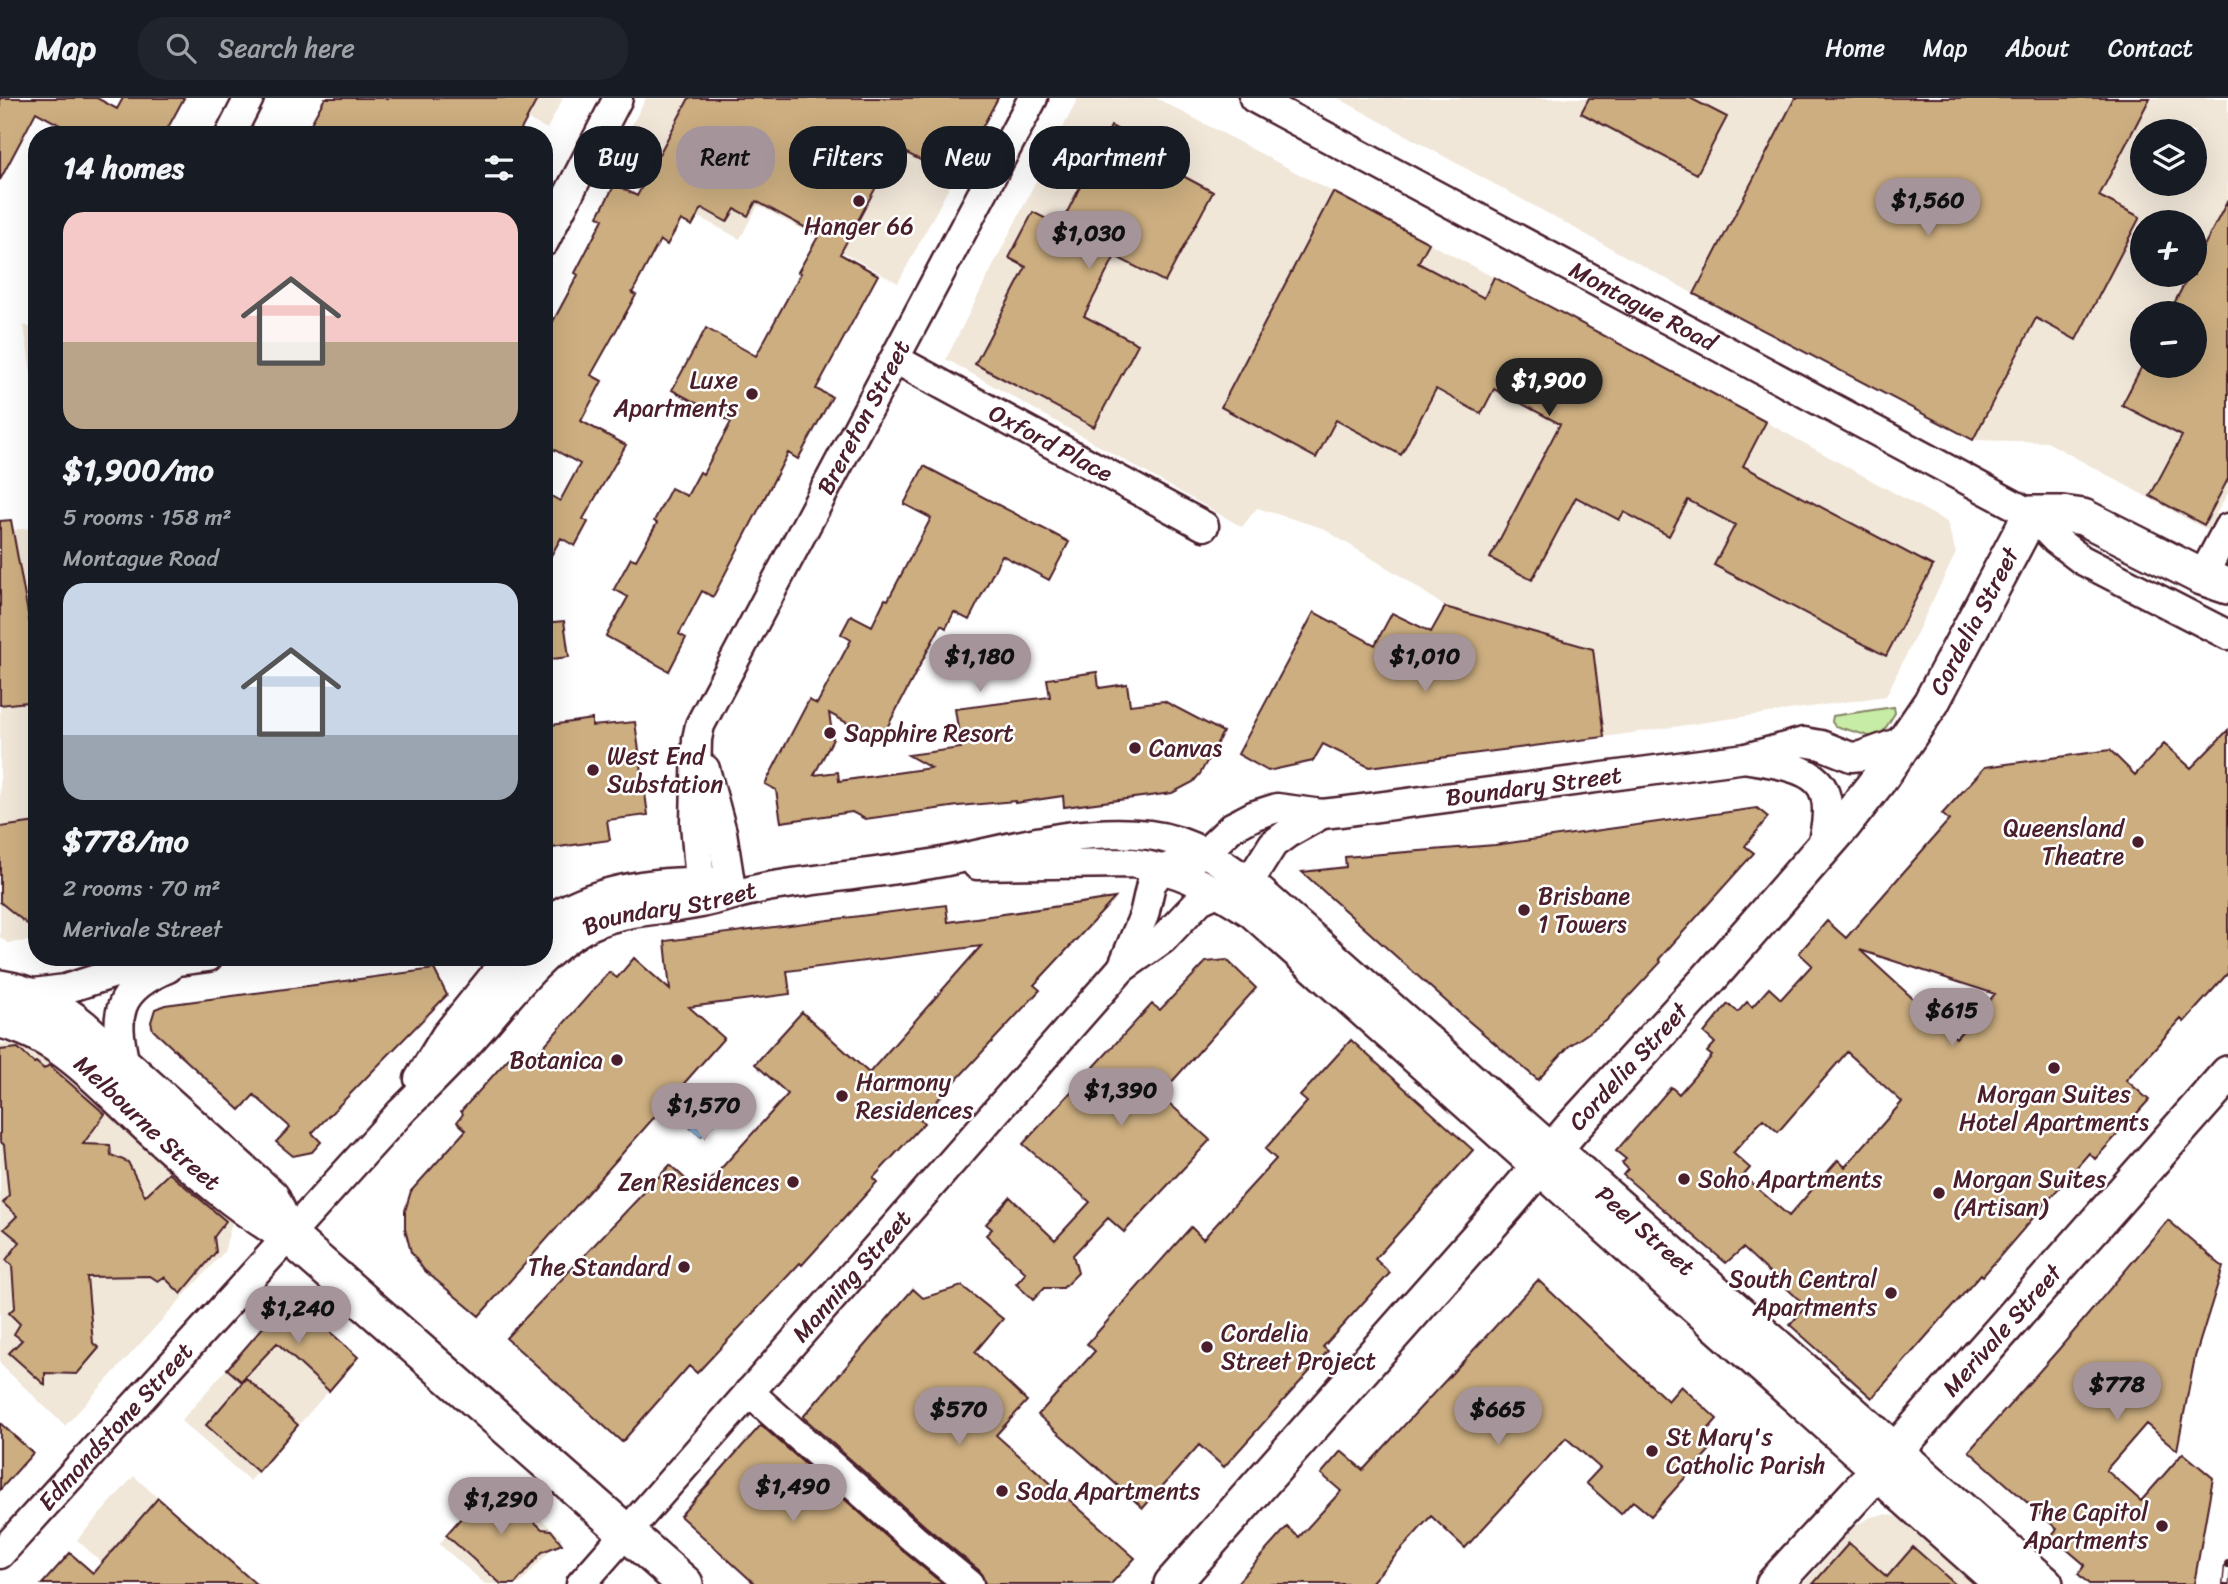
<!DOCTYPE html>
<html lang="en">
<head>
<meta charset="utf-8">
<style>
	body { margin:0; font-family:Sriracha,sans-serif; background:#20242c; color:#f1f3f6; height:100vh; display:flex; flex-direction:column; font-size:26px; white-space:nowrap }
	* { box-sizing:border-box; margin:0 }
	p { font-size:23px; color:#9ea1a6 }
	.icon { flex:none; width:38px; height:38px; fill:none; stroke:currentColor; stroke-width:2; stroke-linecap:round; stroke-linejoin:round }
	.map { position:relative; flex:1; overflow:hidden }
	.details { position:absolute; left:28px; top:28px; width:525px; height:840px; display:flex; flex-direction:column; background:#171b24; border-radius:28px; box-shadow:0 7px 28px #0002 }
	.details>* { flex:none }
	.top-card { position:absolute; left:574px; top:28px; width:665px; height:63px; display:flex; gap:14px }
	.tools { position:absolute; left:2130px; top:21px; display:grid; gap:14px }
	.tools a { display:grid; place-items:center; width:77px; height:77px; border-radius:50%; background:#171b24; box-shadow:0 7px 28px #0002; font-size:35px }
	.price { position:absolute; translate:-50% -60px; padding:0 16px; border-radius:24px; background:#a6949b; color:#111; font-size:23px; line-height:46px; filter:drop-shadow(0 2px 4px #0008) }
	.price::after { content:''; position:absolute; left:50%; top:42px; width:21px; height:16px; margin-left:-10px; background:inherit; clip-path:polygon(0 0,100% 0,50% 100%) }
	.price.selected { background:#222; color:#fff }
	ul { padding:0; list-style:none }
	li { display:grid; align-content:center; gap:14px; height:371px; padding:0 35px }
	li span { display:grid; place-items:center; height:217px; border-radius:21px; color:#555 }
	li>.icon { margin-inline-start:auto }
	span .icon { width:126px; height:126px; fill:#fffc; stroke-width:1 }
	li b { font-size:30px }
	h2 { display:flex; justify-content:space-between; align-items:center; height:84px; padding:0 35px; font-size:30px }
	.chip { padding:0 24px; border-radius:28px; background:#171b24; box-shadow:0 7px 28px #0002; font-size:24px; line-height:63px }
	.chip.selected { background:#a6949b; color:#111 }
	header { display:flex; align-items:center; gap:42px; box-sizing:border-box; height:98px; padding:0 35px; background:#171b24; border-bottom:2px solid #363941 }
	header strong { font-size:33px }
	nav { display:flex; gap:38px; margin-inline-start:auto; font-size:24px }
	.search { width:490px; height:63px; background:#20242c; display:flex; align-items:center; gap:18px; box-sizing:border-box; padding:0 24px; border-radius:28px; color:#9ea1a6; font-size:26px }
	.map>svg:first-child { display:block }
	.built { fill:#f0e7d9; fill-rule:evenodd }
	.green { fill:#c7eca5; stroke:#888668; stroke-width:2 }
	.water { fill:#9ed5fd; stroke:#7c8ca9; stroke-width:2 }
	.building { fill:#ccae80; stroke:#4a1f2b; stroke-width:2; fill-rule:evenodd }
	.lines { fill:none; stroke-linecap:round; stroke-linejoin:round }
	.minor-casing { stroke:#4a1f2b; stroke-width:33 }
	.major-casing { stroke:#4a1f2b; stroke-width:40 }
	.minor { stroke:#fff; stroke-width:28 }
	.major { stroke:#fff; stroke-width:35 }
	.rail-casing { stroke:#4a1f2b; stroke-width:8 }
	.rail { stroke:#fff; stroke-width:5; stroke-dasharray:16; stroke-linecap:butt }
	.poi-dot { fill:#4a1f2b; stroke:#fff; stroke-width:2.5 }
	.labels { text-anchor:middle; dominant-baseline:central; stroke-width:5; stroke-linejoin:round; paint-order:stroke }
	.poi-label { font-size:24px; fill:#4a1f2b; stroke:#fff; text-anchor:start }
	.street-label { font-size:24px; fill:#4a1f2b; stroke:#fff }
</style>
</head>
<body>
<header>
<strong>Map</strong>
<div class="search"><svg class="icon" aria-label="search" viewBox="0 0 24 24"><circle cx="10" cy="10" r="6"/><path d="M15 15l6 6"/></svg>Search here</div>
<nav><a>Home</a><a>Map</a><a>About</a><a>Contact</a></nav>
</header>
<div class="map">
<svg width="2228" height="1486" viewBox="0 0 2228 1486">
	<rect width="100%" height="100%" fill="#fff"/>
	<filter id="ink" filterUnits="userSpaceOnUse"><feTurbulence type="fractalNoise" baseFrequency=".0143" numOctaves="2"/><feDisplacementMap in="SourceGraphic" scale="14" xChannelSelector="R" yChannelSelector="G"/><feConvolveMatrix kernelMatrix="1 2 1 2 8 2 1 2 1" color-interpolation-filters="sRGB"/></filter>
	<g filter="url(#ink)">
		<path class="built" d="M 487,0 L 563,0 L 547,31 Z
			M 646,0 L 997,0 L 898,185 L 758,107 L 740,141 L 609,71 Z
			M 1078,0 L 1156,0 L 1766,324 L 1947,424 L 1956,455 L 1886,598 L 1604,639 L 1593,551 L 1445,509 L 1407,482 L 1322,430 L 1257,410 L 1242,429 L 946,261 Z
			M 1338,0 L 2228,0 L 2228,395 L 2207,432 L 2047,344 L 1973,342 L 1694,196 ZM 2142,33 L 2194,33 L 2194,86 L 2142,86 ZM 2142,124 L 2194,124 L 2194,177 L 2142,177 ZM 2142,215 L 2194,215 L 2194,268 L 2142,268 Z
			M 24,227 L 37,233 L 37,317 Z
			M 37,429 L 37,598 L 13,432 Z
			M 37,603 L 37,842 L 8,845 L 0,839 L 0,607 Z
			M 0,946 L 21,946 L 55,965 L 233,1121 L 224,1154 L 65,1328 L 0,1266 Z
			M 290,1198 L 358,1259 L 250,1383 L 181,1323 Z
			M 134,1378 L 158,1400 L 256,1486 L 125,1486 L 77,1442 Z
			M 496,1380 L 562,1440 L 520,1486 L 485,1486 L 439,1446 Z
			M 1887,1416 L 1907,1421 L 1982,1486 L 1803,1486 L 1855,1428 L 1871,1419 Z"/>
		<path class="green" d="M 1894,609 L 1895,615 L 1881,637 L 1872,639 L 1835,628 L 1832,624 L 1833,618 Z"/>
		<path class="water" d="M 722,995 L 733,1005 L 701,1039 L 690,1030 Z"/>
		<path class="building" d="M 0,0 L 97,0 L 117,11 L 123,0 L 184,0 L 164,37 L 78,37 L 36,14 L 0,82 Z
			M 325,0 L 538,0 L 518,37 L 323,37 L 309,29 Z
			M 689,0 L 998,0 L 955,80 L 897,50 L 840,156 L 878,177 L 816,291 L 832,299 L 798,361 L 788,355 L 713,499 L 702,493 L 679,536 L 686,540 L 669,573 L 606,538 L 628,499 L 614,491 L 631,460 L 636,462 L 657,425 L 654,423 L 671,390 L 687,398 L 700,374 L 703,376 L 731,324 L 672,292 L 706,230 L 756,258 L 801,175 L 798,174 L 819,137 L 756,103 L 748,118 L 735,111 L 727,124 L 702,110 L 692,128 L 681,122 L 667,147 L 660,142 L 632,195 L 636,197 L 591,277 L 602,283 L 581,323 L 626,347 L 583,421 L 588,424 L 575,448 L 561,440 L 544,470 L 544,394 L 560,403 L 580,366 L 544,346 L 544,240 L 578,177 L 575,175 L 603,121 L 598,118 L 615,86 L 637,98 Z
			M 1589,0 L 1690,0 L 1727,19 L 1697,76 L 1581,15 Z
			M 1795,0 L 2150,0 L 2099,98 L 2140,119 L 2076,242 L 2036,220 L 1973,342 L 1694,196 Z
			M 1111,28 L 1175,62 L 1170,71 L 1213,94 L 1165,184 L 1115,158 L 1084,218 L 1138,246 L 1094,329 L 975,266 L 1026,169 L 1009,160 L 1033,114 L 1060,128 L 1081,87 L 1050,70 L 1069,34 L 1100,51 Z
			M 1333,94 L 1429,145 L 1418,165 L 1484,200 L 1494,179 L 1766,324 L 1743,368 L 1933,468 L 1886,558 L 1714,467 L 1735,427 L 1688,402 L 1669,438 L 1624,414 L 1619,422 L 1576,399 L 1532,482 L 1490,460 L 1560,326 L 1494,291 L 1481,316 L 1436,291 L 1401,357 L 1336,322 L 1316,360 L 1221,309 Z
			M 2228,102 L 2228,381 L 2204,427 L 2150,398 L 2182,338 L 2122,307 L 2142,268 L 2194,268 L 2194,215 L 2169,215 L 2189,177 L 2194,177 L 2194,167 Z
			M 924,368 L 1069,444 L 1049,482 L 1002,457 L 969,522 L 954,514 L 946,530 L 941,527 L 880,643 L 829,615 L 833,641 L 814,677 L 838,674 L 839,683 L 931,670 L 908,657 L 961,650 L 955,611 L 1050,599 L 1047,581 L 1097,574 L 1099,590 L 1127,586 L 1130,607 L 1164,603 L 1223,634 L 1200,676 L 1193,684 L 1172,695 L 1064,709 L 1063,698 L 1015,705 L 1015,703 L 958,708 L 865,721 L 852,714 L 781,724 L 776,692 L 765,686 L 809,602 L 817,606 L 851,542 L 841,536 L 851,517 L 872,528 L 885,501 L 888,502 L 931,420 L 904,406 Z
			M 11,422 L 33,543 L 37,543 L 37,603 L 0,607 L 0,423 Z
			M 1445,509 L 1593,551 L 1604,639 L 1369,669 L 1323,646 L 1313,663 L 1268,673 L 1238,656 L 1314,514 L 1375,547 L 1392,515 L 1431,534 Z
			M 564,523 L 569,559 L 544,562 L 544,525 Z
			M 592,621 L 592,628 L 635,624 L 648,717 L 607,722 L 610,742 L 544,751 L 544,628 Z
			M 2228,632 L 2228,875 L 2184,924 L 2181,921 L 2126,982 L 2149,1002 L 2095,1061 L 2089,1055 L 1983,1178 L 1981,1176 L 1872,1300 L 1790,1227 L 1806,1208 L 1743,1150 L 1726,1165 L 1623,1077 L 1628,1071 L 1622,1065 L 1626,1061 L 1616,1053 L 1671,989 L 1679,996 L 1712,958 L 1707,954 L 1715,945 L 1704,935 L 1728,906 L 1738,914 L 1747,904 L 1752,909 L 1769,890 L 1781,901 L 1812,867 L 1799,855 L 1827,823 L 1846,840 L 1949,722 L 1942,716 L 1985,669 L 2110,652 L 2135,677 L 2164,646 L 2191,670 ZM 1860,852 L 1995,896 L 1956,940 ZM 1847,954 L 1902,1004 L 1845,1069 L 1838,1062 L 1789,1118 L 1743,1078 L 1750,1070 L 1733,1055 L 1763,1021 L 1778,1034 Z
			M 1757,710 L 1768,719 L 1745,748 L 1754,755 L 1659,861 L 1661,864 L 1606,923 L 1569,948 L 1538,982 L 1458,914 L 1302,774 L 1346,769 L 1345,759 L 1495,747 Z
			M 37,724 L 37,834 L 0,804 L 0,729 Z
			M 1115,800 L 1034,887 L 1040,892 L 920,1021 L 924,1025 L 873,1080 L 877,1084 L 802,1167 L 800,1165 L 697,1275 L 689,1268 L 622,1344 L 506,1240 L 670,1067 L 700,1094 L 788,996 L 755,966 L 802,914 L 869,975 L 981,848 L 787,873 L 790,896 L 689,909 L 724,940 L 479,1218 L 424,1172 L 411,1154 L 405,1131 L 405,1113 L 411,1093 L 466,1032 L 457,1024 L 463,1016 L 461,1013 L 516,952 L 529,965 L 609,874 L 617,880 L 634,860 L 670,892 L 665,843 L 946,807 L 948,824 Z
			M 1227,862 L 1256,890 L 1160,997 L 1210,1042 L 1124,1134 L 1108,1120 L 1073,1157 L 1078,1175 L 1063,1190 L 1044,1190 L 1033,1202 L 1016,1186 L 1026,1175 L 986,1137 L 992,1131 L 986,1126 L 1010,1099 L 1055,1142 L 1090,1104 L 1023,1046 L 1152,906 L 1160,912 L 1206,864 Z
			M 434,871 L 447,897 L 312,1035 L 321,1044 L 312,1054 L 293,1058 L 276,1044 L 290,1029 L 254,997 L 240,1012 L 153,932 L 151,924 L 155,911 L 165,907 Z
			M 1351,942 L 1473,1052 L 1375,1161 L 1390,1175 L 1323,1249 L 1328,1253 L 1224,1369 L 1199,1347 L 1143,1410 L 1038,1317 L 1095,1253 L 1087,1246 L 1191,1129 L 1203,1141 L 1276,1061 L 1265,1051 L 1307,1004 L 1300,998 Z
			M 18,950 L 34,965 L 36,964 L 44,971 L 49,967 L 105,1016 L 83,1046 L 110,1047 L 111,1057 L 128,1064 L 145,1098 L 169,1075 L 226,1123 L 214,1139 L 216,1154 L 181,1196 L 164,1179 L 158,1183 L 150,1178 L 87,1179 L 93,1245 L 99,1250 L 77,1276 L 45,1275 L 45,1287 L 9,1255 L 22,1242 L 14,1236 L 20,1226 L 9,1215 L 15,1209 L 12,1168 L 6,1162 L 20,1144 L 4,1131 L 17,1118 L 3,1105 L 9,1098 L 4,1047 L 0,1043 L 0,952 Z
			M 2168,1122 L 2223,1169 L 2195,1259 L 2177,1352 L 2146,1326 L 2106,1372 L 2141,1403 L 2183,1355 L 2213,1380 L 2194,1486 L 2089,1486 L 2078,1476 L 2085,1467 L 2051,1438 L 2057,1431 L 1969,1353 L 2059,1251 Z
			M 1538,1182 L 1668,1303 L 1681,1288 L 1717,1321 L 1704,1336 L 1715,1346 L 1651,1418 L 1633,1403 L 1621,1416 L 1586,1385 L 1600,1370 L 1566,1340 L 1465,1450 L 1431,1418 L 1370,1486 L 1236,1486 L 1287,1429 L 1299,1439 L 1341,1393 L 1321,1376 L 1341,1353 L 1363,1372 Z
			M 962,1188 L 1003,1221 L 975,1254 L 1027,1303 L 996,1337 L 1135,1460 L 1111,1486 L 985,1486 L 980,1473 L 925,1428 L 803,1319 L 913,1191 L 923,1200 Z
			M 290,1198 L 358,1259 L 329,1293 L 277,1245 L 241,1283 L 227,1271 Z
			M 246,1280 L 298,1327 L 258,1374 L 206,1327 Z
			M 0,1325 L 33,1355 L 0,1392 Z
			M 761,1327 L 903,1453 L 943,1486 L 755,1486 L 680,1418 Z
			M 492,1385 L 542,1431 L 551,1432 L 562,1446 L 542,1454 L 515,1486 L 501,1486 L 446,1437 Z
			M 158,1400 L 256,1486 L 42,1486 L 70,1455 L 93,1475 Z
			M 1849,1445 L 1887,1479 L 1913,1449 L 1955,1486 L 1813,1486 Z"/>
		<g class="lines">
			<defs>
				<g id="minor">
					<path id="s1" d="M 1254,0 L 2031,416 L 2056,442 L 2082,462 L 2228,537"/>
					<path d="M 230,37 L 249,0"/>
					<path d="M 544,144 L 618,0"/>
					<path id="s2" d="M 895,261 L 1204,428"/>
					<path d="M 2218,488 L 2202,479 L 2228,430"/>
					<path d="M 1749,661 C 1816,671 1841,680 1820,754"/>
					<path d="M 705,671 L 722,734 L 730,785"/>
					<path d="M 977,767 L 1132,765 C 1177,771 1214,790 1251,815 L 1877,1374"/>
					<path id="s3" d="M 700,784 L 695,725 L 697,641 L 700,627 L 1033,0"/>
					<path d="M 544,825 C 593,789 659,782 719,784"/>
					<path id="s4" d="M 1122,870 L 1144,817 L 1151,786 L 1161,772 L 1205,755 L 1232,729 L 1255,717 L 1277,710 L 1322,716 L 1340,714 L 1746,660 L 1804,644 L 1821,647 L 1851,659 L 1861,658 L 1906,642"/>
					<path d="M 26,896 L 65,891 L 134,869 L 208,859"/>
					<path d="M 125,967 C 114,917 115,892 168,870"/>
					<path d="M 419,981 L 446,937 L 509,859"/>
					<path d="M 749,1294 L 914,1441 L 969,1486"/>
					<path id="s5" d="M 0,1456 L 400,1015 C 424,991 448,968 470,943 C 505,905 537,858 582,832 C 618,811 662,813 701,805 C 725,800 748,792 773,788 C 823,780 874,775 925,767 C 1000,755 1071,728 1149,737 C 1191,742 1224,765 1257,790 L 1554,1052"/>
					<path id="s6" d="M 581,1486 L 1122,870 L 1163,841 L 1200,802 L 1245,781 L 1256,773 L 1273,746 L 1288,735 L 1322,716"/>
				</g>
				<g id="major">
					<path d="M 0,890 C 32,895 58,909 83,930 L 271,1099 L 289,1138"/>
					<path id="s7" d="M 0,922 C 64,936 107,991 154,1033 C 196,1071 240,1110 289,1138 L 685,1486"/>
					<path id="s8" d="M 1554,1052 L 2045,1486"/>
					<path d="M 1877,1374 L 2003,1486"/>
					<path id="s9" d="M 1172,1486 L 1506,1108 L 1572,1030 L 1706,884 L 1844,726 L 1880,680 L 1931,605 L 2031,416 L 2062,416 L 2083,419 L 2202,479 L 2228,488"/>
					<path id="s10" d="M 1774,1486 L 1877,1374 L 2228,976"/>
				</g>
			</defs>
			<use href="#minor" class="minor-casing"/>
			<use href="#major" class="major-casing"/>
			<use href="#minor" class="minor"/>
			<use href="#major" class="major"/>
			<defs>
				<path id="rail" d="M 2226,1486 L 2228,1466"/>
			</defs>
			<use href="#rail" class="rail-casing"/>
			<use href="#rail" class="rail"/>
		</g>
	</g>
	<g class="poi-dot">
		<circle cx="859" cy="103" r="7"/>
		<circle cx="752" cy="296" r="7"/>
		<circle cx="830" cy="635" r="7"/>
		<circle cx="1135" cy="650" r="7"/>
		<circle cx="593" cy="672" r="7"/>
		<circle cx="2138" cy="744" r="7"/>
		<circle cx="1524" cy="812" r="7"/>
		<circle cx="617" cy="962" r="7"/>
		<circle cx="2054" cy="970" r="7"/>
		<circle cx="842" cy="998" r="7"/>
		<circle cx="1684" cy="1081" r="7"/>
		<circle cx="793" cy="1084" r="7"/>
		<circle cx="1939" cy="1095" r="7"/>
		<circle cx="684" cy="1169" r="7"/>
		<circle cx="1891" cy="1195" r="7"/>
		<circle cx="1207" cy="1249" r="7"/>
		<circle cx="1652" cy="1353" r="7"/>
		<circle cx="1002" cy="1393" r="7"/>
		<circle cx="2162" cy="1428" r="7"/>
	</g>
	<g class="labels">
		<g class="poi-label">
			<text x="859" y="128" text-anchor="middle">Hanger 66</text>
			<text x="738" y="282" text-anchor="end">Luxe<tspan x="738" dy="28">Apartments</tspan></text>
			<text x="844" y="635">Sapphire Resort</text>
			<text x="1149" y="650">Canvas</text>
			<text x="607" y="658">West End<tspan x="607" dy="28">Substation</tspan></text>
			<text x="2124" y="730" text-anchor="end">Queensland<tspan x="2124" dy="28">Theatre</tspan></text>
			<text x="1538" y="798">Brisbane<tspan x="1538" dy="28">1 Towers</tspan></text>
			<text x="603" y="962" text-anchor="end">Botanica</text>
			<text x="856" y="984">Harmony<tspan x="856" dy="28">Residences</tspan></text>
			<text x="2054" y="996" text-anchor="middle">Morgan Suites<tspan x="2054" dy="28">Hotel Apartments</tspan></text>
			<text x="1698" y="1081">Soho Apartments</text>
			<text x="1953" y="1081">Morgan Suites<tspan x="1953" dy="28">(Artisan)</tspan></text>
			<text x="779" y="1084" text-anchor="end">Zen Residences</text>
			<text x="670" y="1169" text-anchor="end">The Standard</text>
			<text x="1877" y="1181" text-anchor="end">South Central<tspan x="1877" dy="28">Apartments</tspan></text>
			<text x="1221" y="1235">Cordelia<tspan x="1221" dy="28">Street Project</tspan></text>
			<text x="1666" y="1339">St Mary's<tspan x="1666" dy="28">Catholic Parish</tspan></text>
			<text x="1016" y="1393">Soda Apartments</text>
			<text x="2148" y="1414" text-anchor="end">The Capitol<tspan x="2148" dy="28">Apartments</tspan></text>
		</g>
		<g class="street-label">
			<text stroke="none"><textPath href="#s1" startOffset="441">Montague Road</textPath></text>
			<text stroke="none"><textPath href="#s3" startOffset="506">Brereton Street</textPath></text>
			<text stroke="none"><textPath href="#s2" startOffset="177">Oxford Place</textPath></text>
			<text stroke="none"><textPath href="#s9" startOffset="1256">Cordelia Street</textPath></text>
			<text stroke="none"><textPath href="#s4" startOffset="499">Boundary Street</textPath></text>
			<text stroke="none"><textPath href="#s5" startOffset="945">Boundary Street</textPath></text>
			<text stroke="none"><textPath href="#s9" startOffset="690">Cordelia Street</textPath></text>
			<text stroke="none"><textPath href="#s7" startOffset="182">Melbourne Street</textPath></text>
			<text stroke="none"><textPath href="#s8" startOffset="122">Peel Street</textPath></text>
			<text stroke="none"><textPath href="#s6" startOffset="410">Manning Street</textPath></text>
			<text stroke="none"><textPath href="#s10" startOffset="341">Merivale Street</textPath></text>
			<text stroke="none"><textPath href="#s5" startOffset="172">Edmondstone Street</textPath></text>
		</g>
	</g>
</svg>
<div class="tools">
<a><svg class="icon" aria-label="layers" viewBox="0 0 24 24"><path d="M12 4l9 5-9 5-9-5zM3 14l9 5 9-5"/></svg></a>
<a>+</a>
<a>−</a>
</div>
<b class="price" style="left:1928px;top:140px">$1,560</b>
<b class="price" style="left:1089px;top:173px">$1,030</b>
<b class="price selected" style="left:1549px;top:320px">$1,900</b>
<b class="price" style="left:980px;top:596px">$1,180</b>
<b class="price" style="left:1425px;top:596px">$1,010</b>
<b class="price" style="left:1952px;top:950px">$615</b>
<b class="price" style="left:1121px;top:1030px">$1,390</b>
<b class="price" style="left:704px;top:1045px">$1,570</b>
<b class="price" style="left:298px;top:1248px">$1,240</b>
<b class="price" style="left:2117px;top:1324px">$778</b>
<b class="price" style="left:959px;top:1349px">$570</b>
<b class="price" style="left:1498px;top:1349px">$665</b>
<b class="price" style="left:793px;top:1426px">$1,490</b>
<b class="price" style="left:501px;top:1439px">$1,290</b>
<div class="top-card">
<a class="chip">Buy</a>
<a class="chip selected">Rent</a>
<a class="chip">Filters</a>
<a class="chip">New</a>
<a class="chip">Apartment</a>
</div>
<section class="details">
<h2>14 homes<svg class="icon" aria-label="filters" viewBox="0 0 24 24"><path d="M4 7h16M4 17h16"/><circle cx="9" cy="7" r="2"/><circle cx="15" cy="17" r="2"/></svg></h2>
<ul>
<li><span style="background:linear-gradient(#f6c9c9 60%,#b9a48a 0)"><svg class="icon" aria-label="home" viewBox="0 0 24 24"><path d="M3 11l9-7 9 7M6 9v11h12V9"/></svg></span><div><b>$1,900/mo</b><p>5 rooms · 158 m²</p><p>Montague Road</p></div></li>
<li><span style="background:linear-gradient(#c9d6e8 70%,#9aa5b1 0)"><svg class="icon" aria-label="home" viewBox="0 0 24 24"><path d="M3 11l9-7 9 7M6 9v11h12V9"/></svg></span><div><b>$778/mo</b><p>2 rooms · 70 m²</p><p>Merivale Street</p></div></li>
</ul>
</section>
</div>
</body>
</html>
